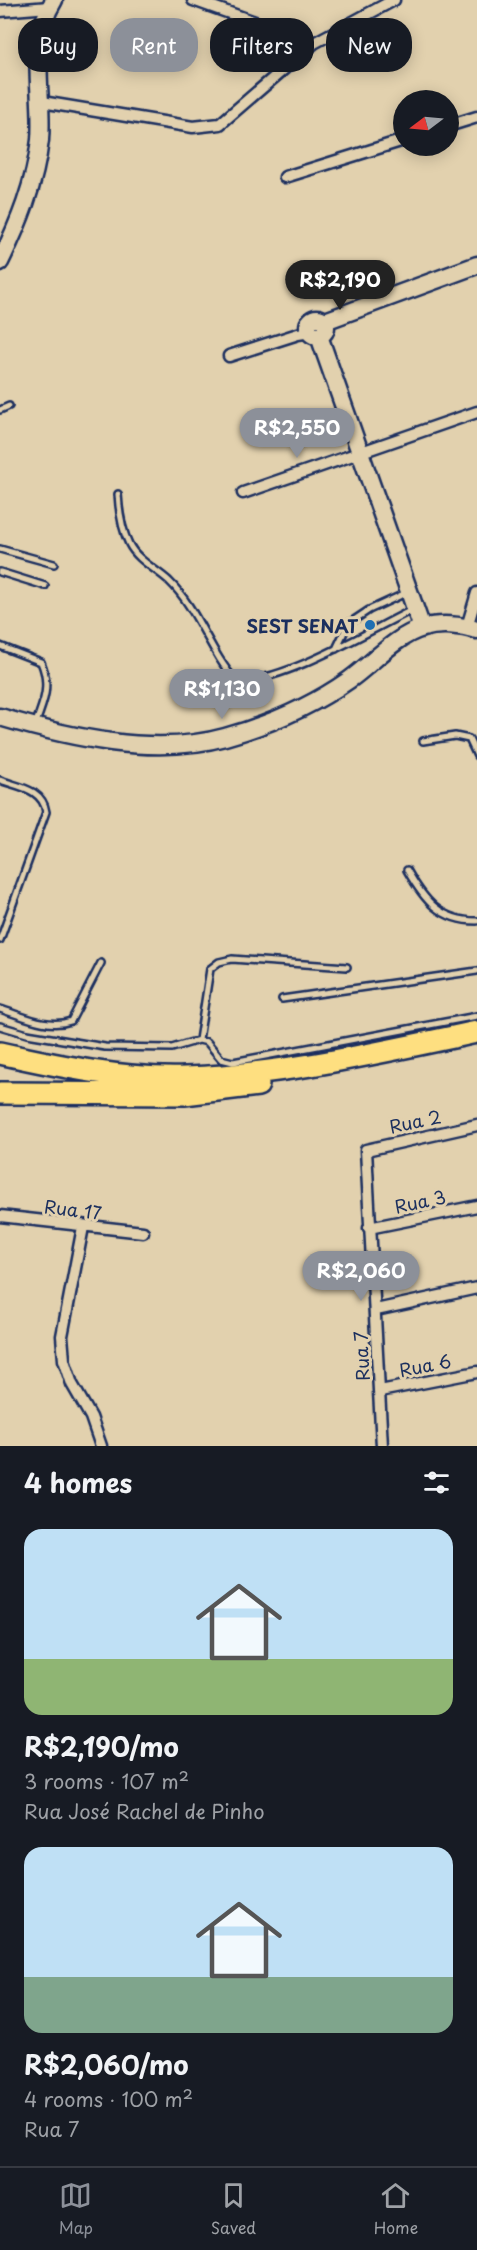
<!DOCTYPE html>
<html lang="en">
<head>
<meta charset="utf-8">
<style>
	body { margin:0; font-family:"Playpen Sans",sans-serif; background:#242831; color:#f1f3f6; height:100vh; display:flex; flex-direction:column; font-size:22px; white-space:nowrap }
	* { box-sizing:border-box; margin:0 }
	p { font-size:20px; color:#9ea1a6 }
	.icon { flex:none; width:33px; height:33px; fill:none; stroke:currentColor; stroke-width:2; stroke-linecap:round; stroke-linejoin:round }
	.map { position:relative; height:1446px; overflow:hidden }
	.panel { display:flex; flex-direction:column; background:#171b24; flex:1 }
	.panel>* { flex:none }
	.top-card { position:absolute; left:18px; top:18px; width:441px; height:54px; display:flex; gap:12px }
	.needle { width:39px; rotate:254deg }
	.tools { position:absolute; left:393px; top:90px; display:grid; gap:12px }
	.tools a { display:grid; place-items:center; width:66px; height:66px; border-radius:50%; background:#171b24; box-shadow:0 3px 15px #0003; font-size:30px }
	.price { position:absolute; translate:-50% -51px; padding:0 14px; border-radius:21px; background:#8c9099; color:#fff; font-size:20px; line-height:39px; filter:drop-shadow(0 2px 3px #0008) }
	.price::after { content:''; position:absolute; left:50%; top:36px; width:18px; height:14px; margin-left:-9px; background:inherit; clip-path:polygon(0 0,100% 0,50% 100%) }
	.price.on { background:#222; color:#fff }
	ul { padding:0; list-style:none }
	li { display:grid; align-content:center; gap:12px; height:318px; padding:0 24px }
	li span { display:grid; place-items:center; height:186px; border-radius:18px; color:#555 }
	li>.icon { margin-inline-start:auto }
	span .icon { width:108px; height:108px; fill:#fffc; stroke-width:1 }
	li b { font-size:26px }
	h2 { display:flex; justify-content:space-between; align-items:center; height:72px; padding:0 24px; font-size:26px }
	.tag { padding:0 21px; border-radius:24px; background:#171b24; box-shadow:0 3px 15px #0003; font-size:21px; line-height:54px }
	.tag.on { background:#8c9099; color:#fff }
	.tab-bar { display:flex; justify-content:space-around; align-items:center; height:84px; border-top:2px solid #363941; background:#171b24; font-size:16px; color:#9ea1a6 }
	.tab-bar a { display:grid; justify-items:center; gap:3px }
	.tab-bar .on { color:#8c9099 }
	.map>svg:first-child { display:block }
	.lines { fill:none; stroke-linecap:round; stroke-linejoin:round }
	.lane-casing { stroke:#1b2f5e; stroke-width:10 }
	.street-casing { stroke:#1b2f5e; stroke-width:15 }
	.secondary-casing { stroke:#1b2f5e; stroke-width:21 }
	.highway-casing { stroke:#1b2f5e; stroke-width:26 }
	.lane { stroke:#e2d1ae; stroke-width:5 }
	.street { stroke:#e2d1ae; stroke-width:10 }
	.secondary { stroke:#e2d1ae; stroke-width:16 }
	.highway { stroke:#fedf80; stroke-width:21 }
	.poi-dot { fill:#1f6fb2; stroke:#e2d1ae; stroke-width:2 }
	.labels { text-anchor:middle; dominant-baseline:central; stroke-width:6; stroke-linejoin:round; paint-order:stroke }
	.poi-label { font-size:18px; font-weight:bold; fill:#1b2f5e; stroke:#e2d1ae; text-anchor:end }
	.street-label { font-size:18px; fill:#1b2f5e; stroke:#e2d1ae }
</style>
</head>
<body>
<div class="map">
<svg width="477" height="1446" viewBox="0 0 477 1446">
	<rect width="100%" height="100%" fill="#e2d1ae"/>
	<filter id="ink" filterUnits="userSpaceOnUse"><feTurbulence type="fractalNoise" baseFrequency=".0167" numOctaves="2"/><feDisplacementMap in="SourceGraphic" scale="12" xChannelSelector="R" yChannelSelector="G"/><feConvolveMatrix kernelMatrix="1 2 1 2 8 2 1 2 1" color-interpolation-filters="sRGB"/></filter>
	<g filter="url(#ink)">
		<g class="lines">
			<defs>
				<path id="lane" d="M 0,410 L 9,406
					M 118,494 C 119,511 121,528 129,544 C 137,560 156,569 169,581 C 198,609 209,651 236,681 C 283,683 370,630 414,609
					M 0,549 L 54,564
					M 0,572 L 45,586
					M 0,646 L 41,662 C 51,685 44,702 35,725
					M 336,649 L 348,624 L 369,610 L 408,592
					M 423,741 L 455,736 L 469,739 L 477,756
					M 0,780 C 19,787 43,789 46,812 L 0,940
					M 407,870 C 424,900 440,921 477,921
					M 282,999 L 477,971
					M 0,1009 C 23,1016 48,1029 71,1021 L 101,963
					M 0,1026 L 27,1034 L 105,1047 L 172,1048 L 199,1040 L 207,1042 L 221,1059 L 233,1062 L 477,1016
					M 199,1040 L 210,969 L 219,962 L 232,959 L 347,967"/>
				<path id="street" d="M 193,0 L 314,43
					M 0,11 L 49,7
					M 42,102 L 193,127 L 220,124 L 314,43 L 394,0
					M 448,126 L 477,117
					M 285,177 L 404,140
					M 229,356 L 298,334 L 310,332
					M 243,493 L 477,412
					M 467,627 L 477,593
					M 0,1216 L 143,1232
					M 83,1227 L 62,1336 L 64,1360 L 72,1384 L 91,1417 L 101,1446
					M 369,1228 L 477,1206
					M 376,1310 L 477,1288
					M 380,1391 L 477,1372
					M 382,1446 L 366,1150 L 477,1125"/>
				<path id="secondary" d="M 0,262 C 19,223 35,184 40,140 C 44,93 27,43 54,0
					M308 327a9 9 0 1 1 18 0a9 9 0 1 1-18 0Z
					M 325,321 L 477,265
					M 319,336 L 422,628
					M 0,717 C 68,737 154,757 225,737 C 268,725 312,706 349,680 C 372,664 395,636 423,628 C 440,623 461,625 477,630"/>
				<path id="highway" d="M 0,1053 C 58,1066 125,1080 185,1078 C 284,1075 381,1052 477,1032
					M 0,1093 L 184,1094 L 258,1085"/>
			</defs>
			<use href="#lane" class="lane-casing"/>
			<use href="#street" class="street-casing"/>
			<use href="#secondary" class="secondary-casing"/>
			<use href="#highway" class="highway-casing"/>
			<use href="#lane" class="lane"/>
			<use href="#street" class="street"/>
			<use href="#secondary" class="secondary"/>
			<use href="#highway" class="highway"/>
		</g>
	</g>
	<circle class="poi-dot" cx="370" cy="625" r="6"/>
	<g class="labels">
		<g class="poi-label">
			<text x="358" y="625">SEST SENAT</text>
		</g>
		<g class="street-label">
			<text transform="translate(415 1121) rotate(-12)">Rua 2</text>
			<text transform="translate(420 1201) rotate(-12)">Rua 3</text>
			<text transform="translate(73 1209) rotate(7)">Rua 17</text>
			<text transform="translate(361 1356) rotate(-93)">Rua 7</text>
			<text transform="translate(425 1365) rotate(-11)">Rua 6</text>
		</g>
	</g>
</svg>
<div class="tools">
<a><svg class="needle" viewBox="-14 -14 28 28"><path d="M0-13l5 13h-10z" fill="#e53935"/><path d="M0 13l5-13h-10z" fill="#9ea1a6"/></svg></a>
</div>
<b class="price on" style="left:340px;top:311px">R$2,190</b>
<b class="price" style="left:297px;top:459px">R$2,550</b>
<b class="price" style="left:222px;top:720px">R$1,130</b>
<b class="price" style="left:361px;top:1302px">R$2,060</b>
<div class="top-card">
<a class="tag">Buy</a>
<a class="tag on">Rent</a>
<a class="tag">Filters</a>
<a class="tag">New</a>
</div>
</div>
<section class="panel">
<h2>4 homes<svg class="icon" aria-label="filters" viewBox="0 0 24 24"><path d="M4 7h16M4 17h16"/><circle cx="9" cy="7" r="2"/><circle cx="15" cy="17" r="2"/></svg></h2>
<ul>
<li><span style="background:linear-gradient(#bfe0f5 70%,#8fb573 0)"><svg class="icon" aria-label="home" viewBox="0 0 24 24"><path d="M3 11l9-7 9 7M6 9v11h12V9"/></svg></span><div><b>R$2,190/mo</b><p>3 rooms · 107 m²</p><p>Rua José Rachel de Pinho</p></div></li>
<li><span style="background:linear-gradient(#bfe0f5 70%,#7fa58c 0)"><svg class="icon" aria-label="home" viewBox="0 0 24 24"><path d="M3 11l9-7 9 7M6 9v11h12V9"/></svg></span><div><b>R$2,060/mo</b><p>4 rooms · 100 m²</p><p>Rua 7</p></div></li>
</ul>
</section>
<nav class="tab-bar">
<a class="on"><svg class="icon" aria-label="map" viewBox="0 0 24 24"><path d="M3 6l6-2 6 2 6-2v14l-6 2-6-2-6 2zM9 4v14M15 6v14"/></svg>Map</a>
<a><svg class="icon" aria-label="saved" viewBox="0 0 24 24"><path d="M7 4h10v16l-5-4-5 4z"/></svg>Saved</a>
<a><svg class="icon" aria-label="home" viewBox="0 0 24 24"><path d="M3 11l9-7 9 7M6 9v11h12V9"/></svg>Home</a>
</nav>
</body>
</html>
